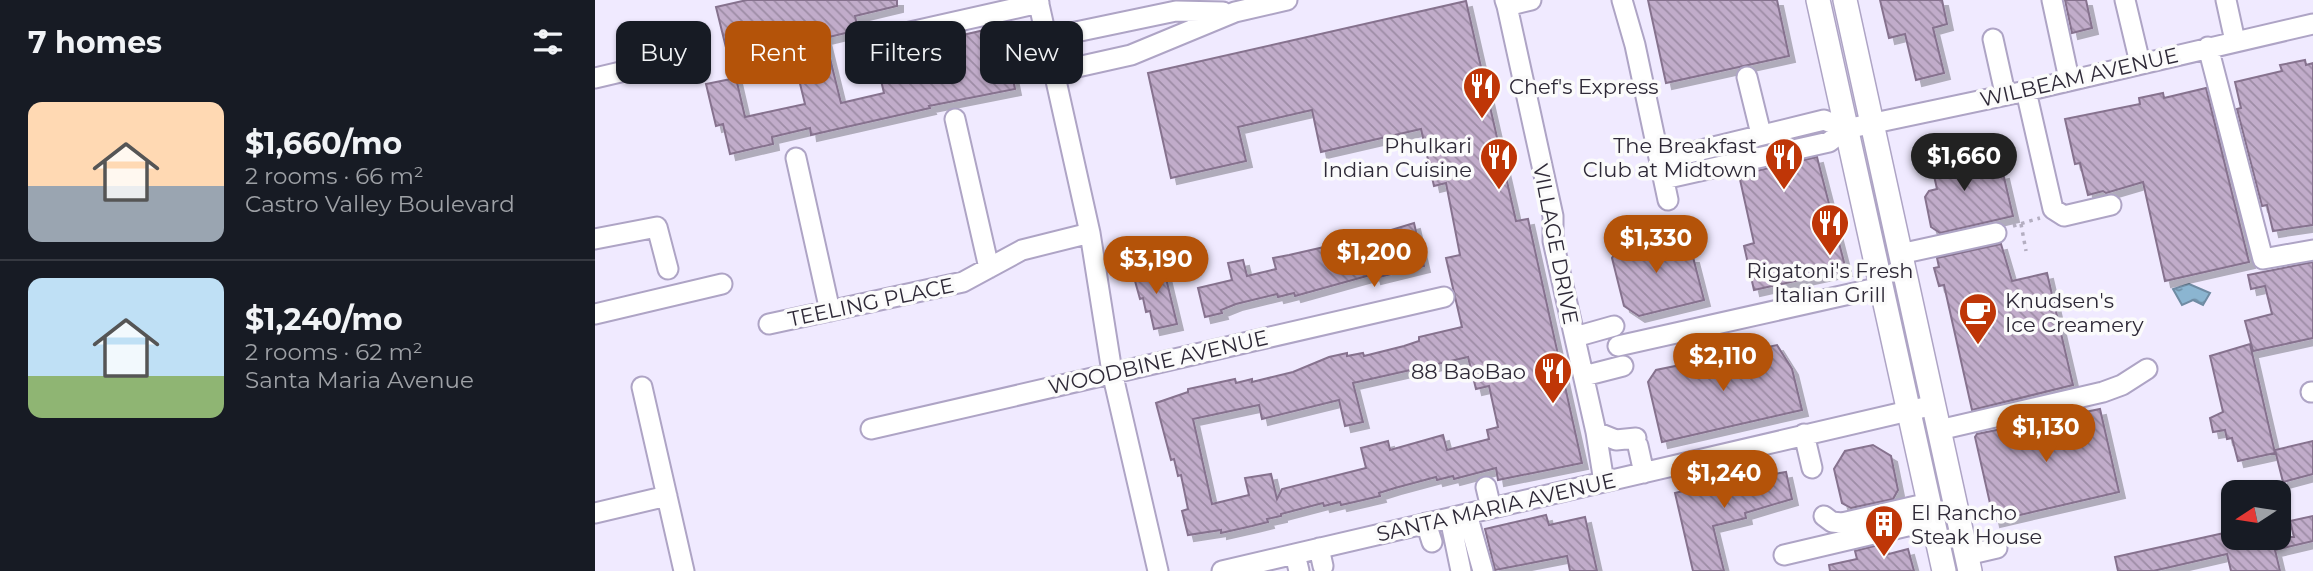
<!DOCTYPE html>
<html lang="en">
<head>
<meta charset="utf-8">
<style>
	body { margin:0; font-family:Montserrat,sans-serif; background:#242831; color:#f1f3f6; height:100vh; display:flex; flex-direction:column; font-size:26px; white-space:nowrap }
	* { box-sizing:border-box; margin:0 }
	p { font-size:23px; color:#9ea1a6 }
	.icon { flex:none; width:38px; height:38px; fill:none; stroke:currentColor; stroke-width:2; stroke-linecap:round; stroke-linejoin:round }
	.map { position:relative; flex:1; overflow:hidden }
	.sheet { display:flex; flex-direction:column; background:#171b24; width:595px }
	.sheet>* { flex:none }
	.hud { position:absolute; left:21px; top:21px; width:665px; height:63px; display:flex; gap:14px }
	.needle { width:46px; rotate:258deg }
	.buttons { position:absolute; left:1626px; top:480px; display:grid; gap:14px }
	.buttons a { display:grid; place-items:center; width:70px; height:70px; border-radius:14px; background:#171b24; box-shadow:0 2px 5px #0004; font-size:35px }
	.price { position:absolute; translate:-50% -60px; padding:0 16px; border-radius:24px; background:#b45309; color:#fff; font-size:23px; line-height:46px; filter:drop-shadow(0 2px 4px #0008) }
	.price::after { content:''; position:absolute; left:50%; top:42px; width:21px; height:16px; margin-left:-10px; background:inherit; clip-path:polygon(0 0,100% 0,50% 100%) }
	.price.selected { background:#222; color:#fff }
	ul { padding:0; list-style:none }
	li { display:flex; align-items:center; gap:21px; height:175px; padding:0 28px }
	li+li { border-top:2px solid #363941 }
	li span { display:grid; place-items:center; flex:none; width:196px; height:140px; border-radius:14px; color:#555 }
	li>.icon { margin-inline-start:auto }
	span .icon { width:84px; height:84px; fill:#fffc; stroke-width:1 }
	li b { font-size:30px }
	h2 { display:flex; justify-content:space-between; align-items:center; height:84px; padding:0 28px; font-size:30px }
	.chip { padding:0 24px; border-radius:14px; background:#171b24; box-shadow:0 2px 5px #0004; font-size:24px; line-height:63px }
	.chip.selected { background:#b45309; color:#fff }
	main { display:flex; flex:1; min-height:0 }
	.map>svg:first-child { display:block }
	.water { fill:url(#water-ripples); stroke:#6f8ba3; stroke-width:2 }
	.building { fill:url(#building-back-hatch); stroke:#86728e; stroke-width:2; fill-rule:evenodd; filter:url(#shadow) }
	.lines { fill:none; stroke-linecap:round; stroke-linejoin:round }
	.minor-casing { stroke:#aea4c5; stroke-width:23 }
	.major-casing { stroke:#aea4c5; stroke-width:26 }
	.path { stroke:#b4aec1; stroke-width:3.5; stroke-dasharray:3.5 5; stroke-linecap:butt }
	.minor { stroke:#fff; stroke-width:19 }
	.major { stroke:#fff; stroke-width:23 }
	.labels { text-anchor:middle; dominant-baseline:central; stroke-width:7; stroke-linejoin:round; paint-order:stroke }
	.street-label { font-size:21px; fill:#2e2937; stroke:#fbfbfb }
	.poi-label { font-size:21px; fill:#2e2937; stroke:#fbfbfb; text-anchor:start }
</style>
</head>
<body>
<main>
<section class="sheet">
<h2>7 homes<svg class="icon" aria-label="filters" viewBox="0 0 24 24"><path d="M4 7h16M4 17h16"/><circle cx="9" cy="7" r="2"/><circle cx="15" cy="17" r="2"/></svg></h2>
<ul>
<li><span style="background:linear-gradient(#ffd9b3 60%,#9aa5b1 0)"><svg class="icon" aria-label="home" viewBox="0 0 24 24"><path d="M3 11l9-7 9 7M6 9v11h12V9"/></svg></span><div><b>$1,660/mo</b><p>2 rooms · 66 m²</p><p>Castro Valley Boulevard</p></div></li>
<li><span style="background:linear-gradient(#bfe0f5 70%,#8fb573 0)"><svg class="icon" aria-label="home" viewBox="0 0 24 24"><path d="M3 11l9-7 9 7M6 9v11h12V9"/></svg></span><div><b>$1,240/mo</b><p>2 rooms · 62 m²</p><p>Santa Maria Avenue</p></div></li>
</ul>
</section>
<div class="map">
<svg width="1718" height="571" viewBox="0 0 1718 571">
	<defs>
		<pattern id="water-ripples" width="26" height="14" patternUnits="userSpaceOnUse" patternTransform="scale(1.75)"><rect width="26" height="14" fill="#8bb5d1"/><path d="M2 4q2-2 4 0t4 0M15 11q2-2 4 0t4 0" fill="none" stroke="#7293aa"/></pattern>
		<pattern id="building-back-hatch" width="6" height="6" patternUnits="userSpaceOnUse" patternTransform="scale(1.75)"><rect width="6" height="6" fill="#c1acca"/><path d="M-1 5l2 2M0 0l6 6M5-1l2 2" fill="none" stroke="#9d8ca5"/></pattern>
		<filter id="shadow"><feDropShadow dx="6" dy="6" stdDeviation="0" flood-color="#0004"/></filter>
	</defs>
	<rect width="100%" height="100%" fill="#f0eaff"/>
	<path class="water" d="M 1594,284 L 1615,293 L 1608,305 L 1598,300 L 1587,305 L 1578,289 Z"/>
	<path class="building" d="M 152,0 L 302,0 L 302,6 L 260,16 L 263,30 L 230,38 L 246,103 L 289,93 L 280,55 L 407,26 L 420,89 L 334,106 L 335,108 L 216,135 L 215,128 L 177,137 L 178,144 L 135,154 L 128,124 L 121,126 L 111,84 L 141,78 L 150,117 L 210,104 L 199,59 L 138,76 L 121,7 Z
		M 1053,0 L 1182,0 L 1194,56 L 1071,83 Z
		M 1285,0 L 1347,0 L 1352,24 L 1338,28 L 1349,73 L 1321,80 L 1310,34 L 1294,38 Z
		M 1470,0 L 1491,0 L 1497,28 L 1477,33 Z
		M 871,1 L 921,221 L 933,219 L 987,463 L 903,480 L 901,468 L 859,479 L 858,476 L 842,480 L 841,477 L 800,488 L 784,493 L 785,496 L 768,500 L 746,505 L 745,502 L 729,506 L 728,503 L 686,514 L 686,516 L 672,519 L 673,522 L 657,526 L 626,533 L 626,530 L 593,535 L 587,511 L 593,509 L 586,475 L 583,476 L 579,459 L 576,460 L 561,403 L 593,392 L 593,389 L 640,379 L 641,383 L 657,379 L 657,382 L 698,372 L 734,357 L 752,353 L 752,356 L 768,353 L 769,356 L 809,346 L 824,341 L 824,337 L 867,327 L 851,258 L 865,255 L 851,183 L 839,186 L 826,129 L 726,152 L 717,110 L 643,127 L 651,161 L 576,178 L 553,73 ZM 873,357 L 881,389 L 894,386 L 903,427 L 892,430 L 894,439 L 852,450 L 848,435 L 795,450 L 793,441 L 766,448 L 771,468 L 687,489 L 682,499 L 676,474 L 650,478 L 654,495 L 617,504 L 598,419 L 664,405 L 667,419 L 744,400 L 750,426 L 768,422 L 758,383 Z
		M 1710,60 L 1711,65 L 1718,63 L 1718,225 L 1678,231 L 1672,205 L 1667,206 L 1642,109 L 1646,108 L 1640,82 L 1687,71 L 1685,65 Z
		M 1611,88 L 1654,262 L 1570,281 L 1548,182 L 1511,193 L 1508,191 L 1493,195 L 1485,163 L 1480,164 L 1470,119 L 1545,104 L 1544,98 L 1568,93 L 1569,98 Z
		M 1374,146 L 1378,166 L 1384,165 L 1386,178 L 1408,173 L 1418,216 L 1345,233 L 1336,227 L 1330,197 L 1334,191 L 1342,189 L 1334,153 Z
		M 1222,157 L 1251,270 L 1159,290 L 1149,246 L 1159,243 L 1144,175 Z
		M 819,223 L 829,266 L 780,278 L 779,274 L 700,296 L 699,293 L 683,297 L 682,294 L 641,304 L 626,310 L 627,313 L 610,317 L 603,288 L 637,280 L 633,263 L 648,260 L 652,276 L 681,269 L 678,258 L 694,255 L 738,245 L 741,256 L 773,249 L 770,238 Z
		M 1086,234 L 1092,257 L 1098,257 L 1109,300 L 1044,316 L 1029,306 L 1017,258 L 1026,244 Z
		M 1406,244 L 1417,281 L 1452,273 L 1478,385 L 1377,410 L 1349,285 L 1344,286 L 1339,268 L 1344,267 L 1342,258 Z
		M 557,262 L 560,276 L 570,274 L 582,324 L 559,329 L 555,311 L 551,312 L 548,298 L 545,299 L 540,281 L 544,280 L 541,266 Z
		M 1718,262 L 1718,338 L 1658,351 L 1650,321 L 1677,314 L 1670,286 L 1656,289 L 1653,275 Z
		M 1655,344 L 1680,453 L 1643,461 L 1637,438 L 1632,439 L 1630,430 L 1618,432 L 1615,418 L 1628,412 L 1615,356 Z
		M 1182,345 L 1197,369 L 1207,410 L 1067,442 L 1053,382 L 1061,370 Z
		M 1505,409 L 1524,492 L 1399,521 L 1380,437 L 1382,434 Z
		M 1718,441 L 1718,474 L 1688,482 L 1680,450 Z
		M 1278,445 L 1296,456 L 1303,490 L 1298,499 L 1256,508 L 1247,503 L 1239,469 L 1250,451 Z
		M 1141,466 L 1145,480 L 1191,472 L 1197,499 L 1150,513 L 1151,518 L 1118,526 L 1129,571 L 1098,571 L 1080,493 L 1112,485 L 1109,474 Z
		M 951,515 L 954,525 L 990,517 L 1002,571 L 975,571 L 972,556 L 900,570 L 890,529 Z
		M 1718,516 L 1718,541 L 1680,550 L 1685,571 L 1636,571 L 1632,554 L 1558,571 L 1523,571 L 1520,557 L 1638,531 L 1638,537 L 1699,537 L 1695,521 Z
		M 1287,544 L 1290,555 L 1313,549 L 1319,571 L 1235,571 L 1234,565 L 1262,559 L 1260,551 Z"/>
	<g class="lines">
		<defs>
			<path id="minor" d="M 443,0 L 495,233 L 517,372 L 563,571
				M 910,0 L 912,6 L 936,0
				M 1027,0 L 1040,45 L 1073,200
				M 1457,0 L 1474,79
				M 1530,0 L 1545,63
				M 1631,0 L 1640,41
				M 912,6 L 958,216 L 958,241 L 1001,432 L 1009,482
				M 452,38 L 581,11 L 628,12
				M 1398,39 L 1410,93
				M 275,41 L 444,3
				M 1613,47 L 1668,259 L 1718,250
				M 460,72 L 536,55 L 640,12 L 692,0
				M 1152,77 L 1166,134
				M 0,78 L 85,58
				M 1431,91 L 1458,209 L 1469,216 L 1516,205
				M 360,119 L 394,268
				M 201,158 L 235,311
				M 1065,160 L 1229,120 L 1251,129
				M 1069,179 L 1234,142 L 1251,129 L 1431,91 L 1718,24
				M 0,239 L 62,227 L 73,269
				M 1305,254 L 1401,233
				M 0,314 L 127,284
				M 174,324 L 368,282 L 427,250 L 495,233
				M 980,337 L 1019,326
				M 1023,346 L 1286,287
				M 989,376 L 1028,366
				M 47,387 L 89,571
				M 1716,392 L 1718,392
				M 276,429 L 849,297
				M 1344,430 L 1508,392 L 1527,385 L 1552,369
				M 1001,432 L 1021,440 L 1041,438
				M 1209,434 L 1217,468
				M 1043,446 L 1049,473
				M 891,487 L 896,508
				M 0,513 L 72,496
				M 872,514 L 888,571
				M 1229,516 L 1237,522 L 1247,523 L 1334,503
				M 855,518 L 866,571
				M 831,523 L 837,542
				M 724,548 L 728,566
				M 700,554 L 704,571
				M 1189,555 L 1338,520
				M 1372,555 L 1402,548
				M 627,571 L 1339,405"/>
			<path id="major" d="M 1223,0 L 1349,571
				M 1250,0 L 1375,571"/>
		</defs>
		<use href="#minor" class="minor-casing"/>
		<use href="#major" class="major-casing"/>
		<path class="path" d="M 1426,224 L 1431,251
			M 1418,226 L 1445,218"/>
		<use href="#minor" class="minor"/>
		<use href="#major" class="major"/>
	</g>
	<defs>
		<symbol id="restaurant-pin" viewBox="-11 -11 22 30"><path d="M0 17L-7.5 6A9.5 9.5 0 1 1 7.5 6Z" fill="#bf3607" stroke="#fbfbfb"/><path d="M-5-6h1v4h1v-4h1v4h1v-4h1v5L-1.5 .5V6h-2V.5L-5-1ZM5-6V6H3V1.5H1.5Q1.5-4 5-6Z" fill="#fff"/></symbol>
		<symbol id="cafe-pin" viewBox="-11 -11 22 30"><path d="M0 17L-7.5 6A9.5 9.5 0 1 1 7.5 6Z" fill="#bf3607" stroke="#fbfbfb"/><path d="M-5.5-4.5H6V0H3Q3 3.5 0 3.5H-2.5Q-5.5 3.5-5.5 0ZM3-3.2v2h1.7v-2ZM-6 4.5H4V6H-6Z" fill="#fff"/></symbol>
		<symbol id="building-pin" viewBox="-11 -11 22 30"><path d="M0 17L-7.5 6A9.5 9.5 0 1 1 7.5 6Z" fill="#bf3607" stroke="#fbfbfb"/><path d="M-4-6H4V6H1V3H-1V6H-4ZM-2.5-4.3h1.7v1.8h-1.7ZM.8-4.3h1.7v1.8H.8ZM-2.5-1h1.7V.8h-1.7ZM.8-1h1.7V.8H.8Z" fill="#fff"/></symbol>
	</defs>
	<g fill-rule="evenodd">
		<use href="#restaurant-pin" x="865" y="64" width="44" height="60"/>
		<use href="#restaurant-pin" x="882" y="135" width="44" height="60"/>
		<use href="#restaurant-pin" x="1167" y="135" width="44" height="60"/>
		<use href="#restaurant-pin" x="1213" y="201" width="44" height="60"/>
		<use href="#cafe-pin" x="1361" y="290" width="44" height="60"/>
		<use href="#restaurant-pin" x="936" y="349" width="44" height="60"/>
		<use href="#building-pin" x="1267" y="502" width="44" height="60"/>
	</g>
	<g class="labels">
		<g class="street-label">
			<text transform="translate(1484 77) rotate(-13)">WILBEAM AVENUE</text>
			<text transform="translate(961 244) rotate(79)">VILLAGE DRIVE</text>
			<text transform="translate(276 302) rotate(-12)">TEELING PLACE</text>
			<text transform="translate(563 362) rotate(-13)">WOODBINE AVENUE</text>
			<text transform="translate(901 507) rotate(-13)">SANTA MARIA AVENUE</text>
		</g>
		<g class="poi-label">
			<text x="914" y="86">Chef's Express</text>
			<text x="877" y="145" text-anchor="end">Phulkari<tspan x="877" dy="24">Indian Cuisine</tspan></text>
			<text x="1162" y="145" text-anchor="end">The Breakfast<tspan x="1162" dy="24">Club at Midtown</tspan></text>
			<text x="1235" y="270" text-anchor="middle">Rigatoni's Fresh<tspan x="1235" dy="24">Italian Grill</tspan></text>
			<text x="1410" y="300">Knudsen's<tspan x="1410" dy="24">Ice Creamery</tspan></text>
			<text x="931" y="371" text-anchor="end">88 BaoBao</text>
			<text x="1316" y="512">El Rancho<tspan x="1316" dy="24">Steak House</tspan></text>
		</g>
	</g>
</svg>
<div class="buttons">
<a><svg class="needle" viewBox="-14 -14 28 28"><path d="M0-13l5 13h-10z" fill="#e53935"/><path d="M0 13l5-13h-10z" fill="#9ea1a6"/></svg></a>
</div>
<b class="price selected" style="left:1369px;top:193px">$1,660</b>
<b class="price" style="left:1061px;top:275px">$1,330</b>
<b class="price" style="left:779px;top:289px">$1,200</b>
<b class="price" style="left:561px;top:296px">$3,190</b>
<b class="price" style="left:1128px;top:393px">$2,110</b>
<b class="price" style="left:1451px;top:464px">$1,130</b>
<b class="price" style="left:1129px;top:510px">$1,240</b>
<div class="hud">
<a class="chip">Buy</a>
<a class="chip selected">Rent</a>
<a class="chip">Filters</a>
<a class="chip">New</a>
</div>
</div>
</main>
</body>
</html>
